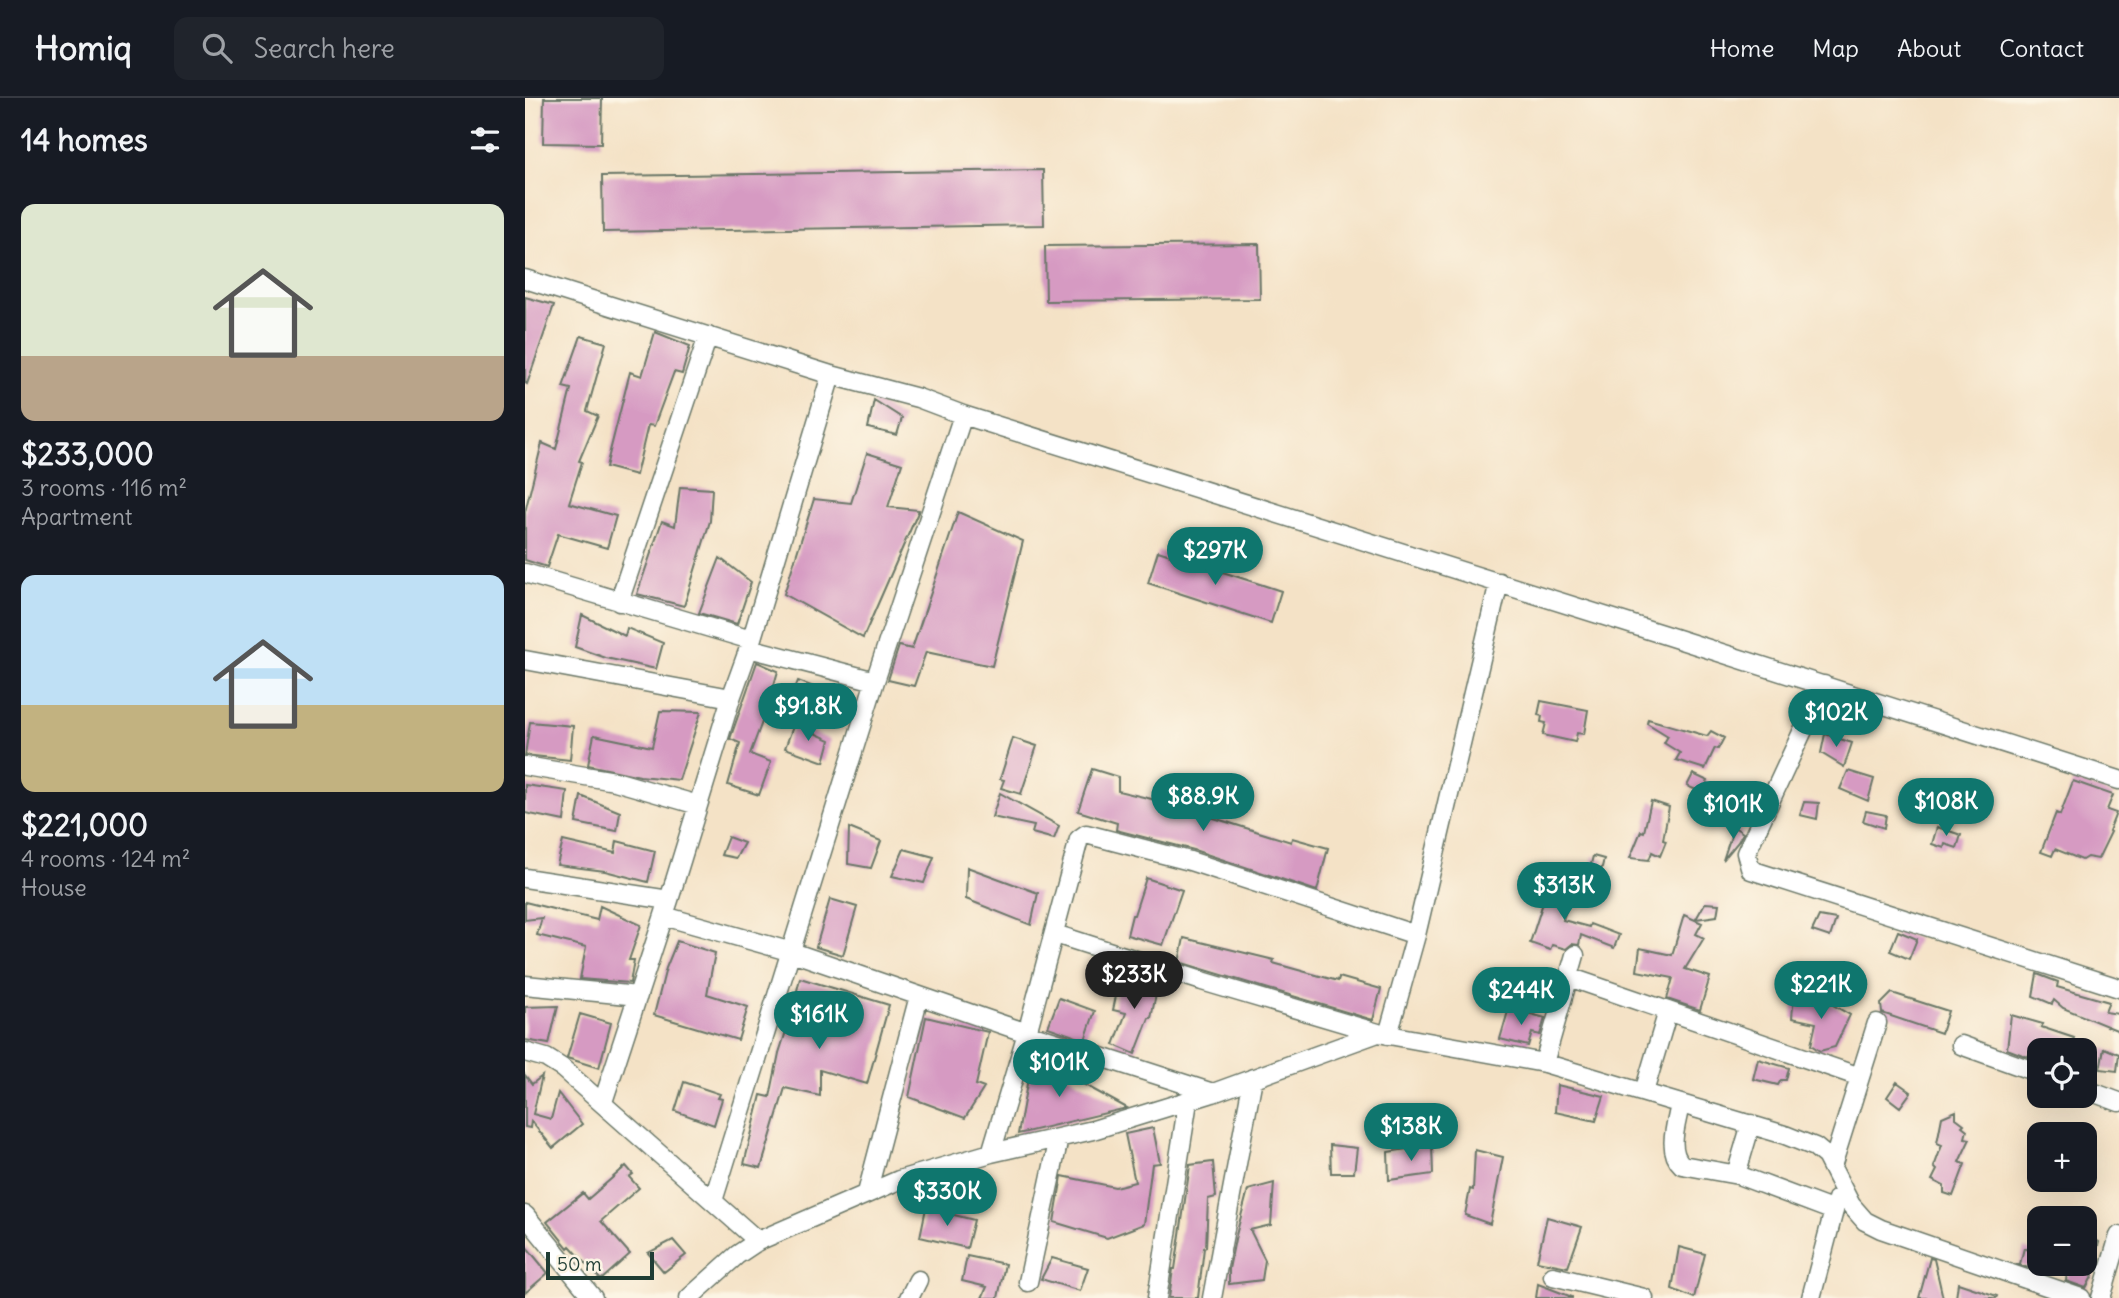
<!DOCTYPE html>
<html lang="en">
<head>
<meta charset="utf-8">
<style>
	body { margin:0; font-family:Delius,sans-serif; background:#20242c; color:#f1f3f6; height:100vh; display:flex; flex-direction:column; font-size:26px; white-space:nowrap }
	* { box-sizing:border-box; margin:0 }
	p { font-size:23px; color:#9ea1a6 }
	.icon { flex:none; width:38px; height:38px; fill:none; stroke:currentColor; stroke-width:2; stroke-linecap:round; stroke-linejoin:round }
	.map { position:relative; flex:1; overflow:hidden }
	.drawer { display:flex; flex-direction:column; background:#171b24; width:525px }
	.drawer>* { flex:none }
	.controls { position:absolute; left:1502px; top:940px; display:grid; gap:14px }
	.controls a { display:grid; place-items:center; width:70px; height:70px; border-radius:14px; background:#171b24; box-shadow:0 7px 28px #0002; font-size:35px }
	.scale { position:absolute; left:21px; bottom:18px; width:108px; box-sizing:border-box; padding-left:7px; border:4px solid #1f3d34; border-top:0; font-size:19px; line-height:24px; white-space:nowrap; color:#1f3d34; -webkit-text-stroke:5px #fcf5e5; paint-order:stroke }
	.price { position:absolute; translate:-50% -60px; padding:0 16px; border-radius:24px; background:#0f766e; color:#fff; font-size:23px; line-height:46px; filter:drop-shadow(0 2px 4px #0008) }
	.price::after { content:''; position:absolute; left:50%; top:42px; width:21px; height:16px; margin-left:-10px; background:inherit; clip-path:polygon(0 0,100% 0,50% 100%) }
	.price.on { background:#222; color:#fff }
	ul { padding:0; list-style:none }
	li { display:grid; align-content:center; gap:14px; height:371px; padding:0 21px }
	li span { display:grid; place-items:center; height:217px; border-radius:14px; color:#555 }
	li>.icon { margin-inline-start:auto }
	span .icon { width:126px; height:126px; fill:#fffc; stroke-width:1 }
	li b { font-size:30px }
	h2 { display:flex; justify-content:space-between; align-items:center; height:84px; padding:0 21px; font-size:30px }
	header { display:flex; align-items:center; gap:42px; box-sizing:border-box; height:98px; padding:0 35px; background:#171b24; border-bottom:2px solid #363941 }
	header strong { font-size:33px }
	nav { display:flex; gap:38px; margin-inline-start:auto; font-size:24px }
	.search { width:490px; height:63px; background:#20242c; display:flex; align-items:center; gap:18px; box-sizing:border-box; padding:0 24px; border-radius:14px; color:#9ea1a6; font-size:26px }
	main { display:flex; flex:1; min-height:0 }
	.map>svg:first-child { display:block }
	.building { fill:#d69ac2 }
	.lines { fill:none; stroke-linecap:round; stroke-linejoin:round }
	.minor-casing { stroke:#6a7767; stroke-width:21 }
	.minor { stroke:#fff; stroke-width:18 }
</style>
</head>
<body>
<header>
<strong>Homiq</strong>
<div class="search"><svg class="icon" aria-label="search" viewBox="0 0 24 24"><circle cx="10" cy="10" r="6"/><path d="M15 15l6 6"/></svg>Search here</div>
<nav><a>Home</a><a>Map</a><a>About</a><a>Contact</a></nav>
</header>
<main>
<section class="drawer">
<h2>14 homes<svg class="icon" aria-label="filters" viewBox="0 0 24 24"><path d="M4 7h16M4 17h16"/><circle cx="9" cy="7" r="2"/><circle cx="15" cy="17" r="2"/></svg></h2>
<ul>
<li><span style="background:linear-gradient(#dfe7d0 70%,#b9a48a 0)"><svg class="icon" aria-label="home" viewBox="0 0 24 24"><path d="M3 11l9-7 9 7M6 9v11h12V9"/></svg></span><div><b>$233,000</b><p>3 rooms · 116 m²</p><p>Apartment</p></div></li>
<li><span style="background:linear-gradient(#bfe0f5 60%,#c2b280 0)"><svg class="icon" aria-label="home" viewBox="0 0 24 24"><path d="M3 11l9-7 9 7M6 9v11h12V9"/></svg></span><div><b>$221,000</b><p>4 rooms · 124 m²</p><p>House</p></div></li>
</ul>
</section>
<div class="map">
<svg width="1594" height="1200" viewBox="0 0 1594 1200">
	<rect width="100%" height="100%" fill="#fcf5e5"/>
	<filter id="ink" filterUnits="userSpaceOnUse"><feTurbulence type="fractalNoise" baseFrequency=".0143" numOctaves="2"/><feDisplacementMap in="SourceGraphic" scale="14" xChannelSelector="R" yChannelSelector="G"/><feConvolveMatrix kernelMatrix="1 2 1 2 8 2 1 2 1" color-interpolation-filters="sRGB"/></filter>
	<filter id="wash" filterUnits="userSpaceOnUse"><feTurbulence type="fractalNoise" baseFrequency=".00686" numOctaves="4" result="noise"/><feDisplacementMap in="SourceGraphic" scale="28" xChannelSelector="R" yChannelSelector="G"/><feGaussianBlur stdDeviation="1.57" result="paint"/><feColorMatrix in="noise" values="0 0 0 0 0 0 0 0 0 0 0 0 0 0 0 0 0 1.4 0 .05"/><feComposite in="paint" operator="in"/></filter>
	<g filter="url(#wash)">
		<rect width="100%" height="100%" fill="#f4e2c6"/>
		<g id="blocks">
			<path class="building" d="M 19,0 L 77,0 L 76,46 L 18,45 Z
				M 518,72 L 519,127 L 78,134 L 77,78 Z
				M 734,146 L 735,201 L 521,203 L 520,148 Z
				M 0,199 L 29,207 L 2,286 L 0,285 Z
				M 130,234 L 165,248 L 157,276 L 149,274 L 129,328 L 123,327 L 111,377 L 81,369 L 105,274 L 117,278 Z
				M 56,238 L 81,245 L 62,313 L 73,318 L 54,363 L 57,364 L 44,405 L 91,418 L 82,450 L 33,436 L 22,469 L 0,462 L 0,414 L 17,345 L 31,351 L 46,291 L 38,289 Z
				M 349,302 L 377,320 L 372,337 L 343,330 Z
				M 342,355 L 377,366 L 363,409 L 394,412 L 338,540 L 259,496 L 289,401 L 326,405 Z
				M 155,389 L 187,391 L 185,423 L 159,508 L 112,496 L 137,423 L 150,428 Z
				M 433,414 L 498,443 L 467,568 L 401,554 L 389,588 L 363,582 L 374,548 L 387,551 Z
				M 633,453 L 756,493 L 746,525 L 623,485 Z
				M 195,460 L 226,484 L 212,526 L 174,515 Z
				M 57,517 L 100,538 L 102,530 L 138,545 L 131,571 L 81,560 L 50,549 Z
				M 232,564 L 253,573 L 243,608 L 225,656 L 246,664 L 234,697 L 203,687 L 215,645 L 205,641 Z
				M 273,583 L 289,589 L 282,617 L 263,609 Z
				M 1016,603 L 1063,612 L 1059,636 L 1052,635 L 1050,644 L 1018,637 L 1021,625 L 1016,624 L 1017,618 L 1013,617 Z
				M 135,613 L 176,614 L 154,682 L 115,678 L 63,667 L 69,637 L 127,649 Z
				M 1123,621 L 1182,638 L 1186,633 L 1199,640 L 1193,651 L 1190,650 L 1180,671 L 1151,662 L 1155,655 L 1139,645 L 1143,638 L 1122,625 Z
				M 5,624 L 48,628 L 45,662 L 0,657 Z
				M 269,626 L 305,642 L 299,664 L 260,650 Z
				M 1300,636 L 1327,645 L 1319,669 L 1296,655 Z
				M 488,640 L 512,648 L 496,696 L 476,690 L 479,682 L 475,681 Z
				M 567,671 L 593,679 L 593,693 L 677,713 L 676,716 L 766,744 L 767,740 L 803,750 L 792,793 L 669,752 L 591,732 L 592,725 L 553,713 Z
				M 1323,673 L 1349,681 L 1343,703 L 1315,691 Z
				M 1168,676 L 1183,683 L 1178,695 L 1162,688 Z
				M 1548,683 L 1588,697 L 1582,712 L 1591,715 L 1584,733 L 1586,734 L 1573,761 L 1562,759 L 1557,762 L 1530,751 L 1527,758 L 1516,754 L 1531,715 L 1535,717 Z
				M 0,687 L 42,693 L 39,723 L 0,715 Z
				M 475,695 L 534,728 L 529,741 L 507,735 L 509,728 L 467,719 Z
				M 56,698 L 95,714 L 92,733 L 51,725 Z
				M 1126,703 L 1144,709 L 1138,742 L 1141,743 L 1135,758 L 1127,754 L 1124,762 L 1105,760 L 1116,733 L 1119,734 Z
				M 1279,704 L 1294,705 L 1292,721 L 1275,717 Z
				M 1341,713 L 1361,717 L 1359,730 L 1338,723 Z
				M 1209,729 L 1218,735 L 1213,744 L 1198,762 Z
				M 1412,729 L 1436,737 L 1432,750 L 1420,746 L 1419,750 L 1407,746 Z
				M 324,730 L 356,743 L 346,770 L 323,766 Z
				M 203,739 L 219,745 L 211,760 L 196,757 Z
				M 38,743 L 90,755 L 92,743 L 130,753 L 123,784 L 80,773 L 32,767 Z
				M 379,751 L 409,759 L 399,785 L 367,778 Z
				M 1068,758 L 1079,761 L 1075,777 L 1064,774 Z
				M 442,769 L 513,795 L 506,827 L 441,801 Z
				M 621,780 L 657,792 L 638,847 L 602,837 L 607,817 L 609,817 Z
				M 1026,780 L 1049,787 L 1038,822 L 1064,829 L 1065,826 L 1094,837 L 1089,850 L 1056,837 L 1054,847 L 1047,846 L 1041,851 L 1027,847 L 1025,852 L 1005,845 Z
				M 305,801 L 332,809 L 318,857 L 291,849 Z
				M 0,804 L 72,822 L 75,808 L 116,827 L 104,862 L 109,862 L 105,885 L 55,881 L 61,849 L 12,837 L 17,820 L 0,822 Z
				M 1180,805 L 1194,806 L 1192,818 L 1171,821 Z
				M 1159,817 L 1177,825 L 1171,836 L 1179,840 L 1160,871 L 1185,879 L 1175,912 L 1142,901 L 1148,880 L 1112,873 L 1115,850 L 1147,857 Z
				M 1294,818 L 1311,821 L 1305,839 L 1287,833 Z
				M 1373,833 L 1392,841 L 1384,861 L 1365,853 Z
				M 659,840 L 749,862 L 748,865 L 813,883 L 814,879 L 856,891 L 848,922 L 654,864 Z
				M 152,843 L 190,855 L 182,896 L 223,909 L 213,942 L 129,917 L 141,870 Z
				M 1512,876 L 1533,884 L 1532,889 L 1584,904 L 1580,914 L 1594,916 L 1594,933 L 1538,910 L 1529,902 L 1527,906 L 1508,898 Z
				M 595,879 L 633,887 L 626,920 L 624,920 L 610,956 L 589,947 L 601,915 L 588,912 Z
				M 275,880 L 364,907 L 342,986 L 295,972 L 295,998 L 260,990 L 236,1070 L 219,1066 L 236,997 L 245,999 L 254,955 L 266,918 Z
				M 1367,895 L 1423,913 L 1416,935 L 1357,915 L 1356,906 Z
				M 1269,898 L 1304,907 L 1306,906 L 1325,917 L 1310,949 L 1295,953 L 1286,947 L 1291,925 L 1267,920 Z
				M 534,900 L 570,913 L 560,942 L 523,929 Z
				M 33,908 L 24,946 L 0,942 L 0,909 Z
				M 984,910 L 1020,920 L 1015,937 L 1007,935 L 1003,948 L 975,941 Z
				M 55,916 L 86,925 L 74,970 L 42,960 Z
				M 1486,917 L 1518,926 L 1516,929 L 1549,940 L 1545,952 L 1506,952 L 1503,959 L 1482,951 Z
				M 401,919 L 463,934 L 451,987 L 459,990 L 440,1020 L 384,999 Z
				M 1579,950 L 1594,956 L 1592,973 L 1575,971 Z
				M 507,958 L 602,1010 L 493,1036 Z
				M 1233,961 L 1264,970 L 1261,982 L 1256,982 L 1253,987 L 1228,981 Z
				M 0,977 L 7,986 L 17,978 L 8,1016 L 26,1021 L 33,995 L 57,1026 L 28,1050 L 6,1023 L 5,1030 L 0,1029 Z
				M 159,984 L 195,996 L 193,1000 L 197,1001 L 189,1027 L 150,1013 Z
				M 1372,984 L 1386,994 L 1375,1009 L 1362,999 Z
				M 1032,987 L 1079,998 L 1071,1023 L 1030,1014 Z
				M 1431,1013 L 1431,1020 L 1439,1026 L 1437,1028 L 1442,1032 L 1440,1040 L 1445,1041 L 1434,1064 L 1440,1066 L 1428,1098 L 1419,1095 L 1419,1088 L 1407,1082 L 1412,1072 L 1409,1069 L 1417,1047 L 1412,1045 L 1417,1019 Z
				M 628,1030 L 635,1065 L 627,1066 L 619,1126 L 582,1140 L 529,1124 L 537,1078 L 590,1089 L 610,1084 L 600,1036 Z
				M 805,1047 L 832,1050 L 829,1075 L 806,1075 Z
				M 907,1047 L 908,1076 L 864,1082 L 863,1054 Z
				M 950,1052 L 978,1059 L 965,1126 L 940,1117 L 945,1091 L 948,1092 Z
				M 688,1064 L 691,1099 L 683,1101 L 681,1149 L 679,1150 L 673,1200 L 644,1200 L 648,1171 L 650,1171 L 665,1067 Z
				M 101,1068 L 108,1076 L 104,1079 L 114,1090 L 76,1123 L 105,1156 L 76,1182 L 45,1148 L 43,1150 L 22,1124 L 58,1095 L 63,1101 Z
				M 749,1085 L 746,1127 L 725,1132 L 740,1162 L 737,1182 L 704,1186 L 704,1171 L 710,1141 L 723,1092 Z
				M 401,1110 L 449,1122 L 442,1150 L 395,1139 Z
				M 1022,1119 L 1057,1129 L 1043,1169 L 1012,1163 Z
				M 1559,1135 L 1574,1144 L 1566,1176 L 1568,1177 L 1561,1190 L 1541,1183 L 1543,1166 L 1559,1173 Z
				M 148,1142 L 161,1157 L 139,1174 L 123,1155 Z
				M 0,1147 L 23,1175 L 0,1195 Z
				M 1154,1149 L 1180,1156 L 1169,1200 L 1147,1191 Z
				M 1499,1150 L 1514,1156 L 1514,1166 L 1523,1166 L 1519,1175 L 1491,1166 L 1495,1166 Z
				M 442,1158 L 480,1166 L 473,1200 L 457,1200 L 462,1189 L 437,1183 Z
				M 527,1160 L 563,1170 L 555,1193 L 516,1181 Z
				M 1405,1160 L 1409,1161 L 1418,1200 L 1394,1200 Z
				M 1433,1185 L 1472,1198 L 1471,1200 L 1431,1200 Z
				M 1013,1186 L 1047,1199 L 1047,1200 L 1011,1200 Z"/>
		</g>
	</g>
	<g filter="url(#ink)">
		<use href="#blocks" fill-opacity="0" stroke="#6a7767" stroke-width="2"/>
		<g class="lines">
			<defs>
				<path id="minor" d="M 0,181 L 306,277 L 393,300 L 438,317 L 1140,537 L 1594,682
					M 0,475 L 226,542
					M 94,504 L 183,238
					M 224,550 L 350,583
					M 0,562 L 206,600
					M 1299,587 L 1221,755 L 1226,772 L 1594,890
					M 0,668 L 90,683 L 173,707
					M 0,780 L 144,802
					M 139,818 L 267,854 L 502,935 L 688,995
					M 530,836 L 677,883 L 853,935 L 1019,965 L 1260,1037 L 1290,1049 L 1301,1058 L 1326,1107 L 1340,1123 L 1356,1131 L 1556,1200
					M 1044,879 L 1335,979
					M 0,887 L 113,898
					M 863,937 L 891,837 L 974,484
					M 1436,947 L 1514,975
					M 0,954 L 21,960 L 37,970 L 233,1143
					M 1019,965 L 1050,857
					M 1559,991 L 1594,1004
					M 1119,994 L 1143,913
					M 78,1004 L 144,802 L 206,600 L 224,550 L 306,277
					M 1155,1006 C 1152,1025 1141,1052 1157,1067 L 1213,1077
					M 1226,1026 L 1213,1070 L 1213,1077 L 1309,1113
					M 466,1055 L 502,935 L 554,741 L 561,736 L 665,763 L 891,837
					M 1307,1068 L 1352,925
					M 342,1095 L 394,898
					M 188,1103 L 350,583 L 438,317
					M 0,1117 L 68,1200
					M 1028,1178 L 1119,1200
					M 503,1184 L 534,1040
					M 164,1200 L 212,1157 L 233,1143 L 374,1082 L 466,1055 L 568,1032 L 688,995 L 853,935
					M 384,1200 L 393,1182
					M 632,1200 L 663,1003
					M 687,1200 L 728,980
					M 1286,1200 L 1312,1101
					M 1576,1200 L 1594,1138"/>
			</defs>
			<use href="#minor" class="minor-casing"/>
			<use href="#minor" class="minor"/>
		</g>
	</g>
</svg>
<div class="controls">
<a><svg class="icon" aria-label="locate" viewBox="0 0 24 24"><circle cx="12" cy="12" r="6"/><path d="M12 2v4M12 18v4M2 12h4M18 12h4"/></svg></a>
<a>+</a>
<a>−</a>
</div>
<div class="scale">50 m</div>
<b class="price" style="left:690px;top:489px">$297K</b>
<b class="price" style="left:283px;top:645px">$91.8K</b>
<b class="price" style="left:1311px;top:651px">$102K</b>
<b class="price" style="left:678px;top:735px">$88.9K</b>
<b class="price" style="left:1421px;top:740px">$108K</b>
<b class="price" style="left:1208px;top:743px">$101K</b>
<b class="price" style="left:1039px;top:824px">$313K</b>
<b class="price on" style="left:609px;top:913px">$233K</b>
<b class="price" style="left:1296px;top:923px">$221K</b>
<b class="price" style="left:996px;top:929px">$244K</b>
<b class="price" style="left:294px;top:953px">$161K</b>
<b class="price" style="left:534px;top:1001px">$101K</b>
<b class="price" style="left:886px;top:1065px">$138K</b>
<b class="price" style="left:422px;top:1130px">$330K</b>
</div>
</main>
</body>
</html>
